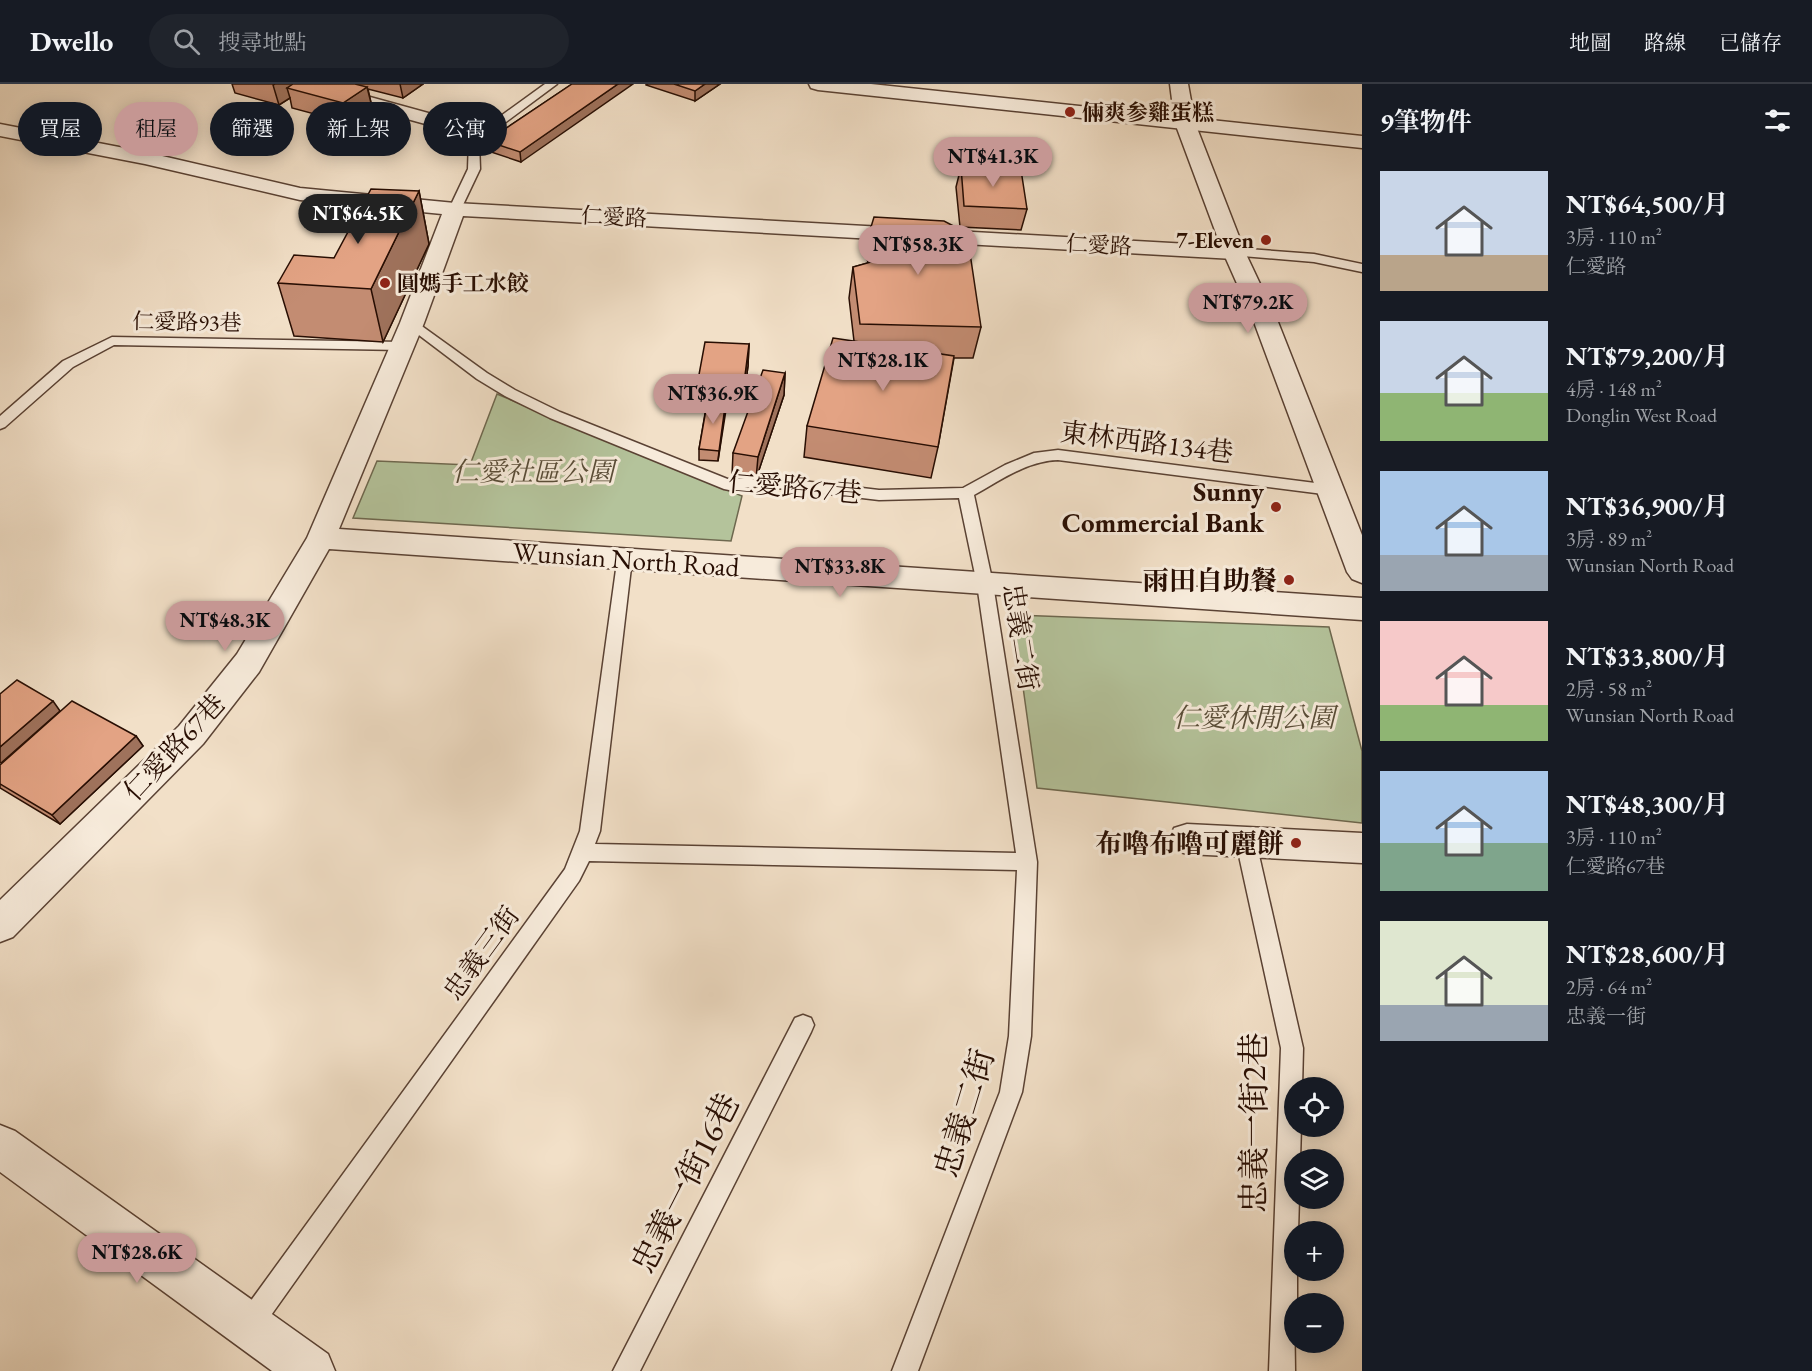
<!DOCTYPE html>
<html lang="zh-TW">
<head>
<meta charset="utf-8">
<style>
	body { margin:0; font-family:"EB Garamond","Noto Serif TC",serif; background:#20242c; color:#f1f3f6; height:100vh; display:flex; flex-direction:column; font-size:22px; white-space:nowrap }
	* { box-sizing:border-box; margin:0 }
	p { font-size:20px; color:#9ea1a6 }
	.icon { flex:none; width:33px; height:33px; fill:none; stroke:currentColor; stroke-width:2; stroke-linecap:round; stroke-linejoin:round }
	.map { position:relative; flex:1; overflow:hidden }
	.sheet { display:flex; flex-direction:column; background:#171b24; width:450px }
	.sheet>* { flex:none }
	.guide { position:absolute; left:18px; top:18px; width:570px; height:54px; display:flex; gap:12px }
	.controls { position:absolute; left:1284px; top:993px; display:grid; gap:12px }
	.controls a { display:grid; place-items:center; width:60px; height:60px; border-radius:50%; background:#171b24; box-shadow:0 3px 15px #0003; font-size:30px }
	.price { position:absolute; translate:-50% -51px; padding:0 14px; border-radius:21px; background:#c59692; color:#111; font-size:20px; line-height:39px; filter:drop-shadow(0 2px 3px #0008) }
	.price::after { content:''; position:absolute; left:50%; top:36px; width:18px; height:14px; margin-left:-9px; background:inherit; clip-path:polygon(0 0,100% 0,50% 100%) }
	.price.selected { background:#222; color:#fff }
	ul { padding:0; list-style:none }
	li { display:flex; align-items:center; gap:18px; height:150px; padding:0 18px }
	li span { display:grid; place-items:center; flex:none; width:168px; height:120px; border-radius:0px; color:#555 }
	li>.icon { margin-inline-start:auto }
	span .icon { width:72px; height:72px; fill:#fffc; stroke-width:1 }
	li b { font-size:26px }
	h2 { display:flex; justify-content:space-between; align-items:center; height:72px; padding:0 18px; font-size:26px }
	.pill { padding:0 21px; border-radius:27px; background:#171b24; box-shadow:0 3px 15px #0003; font-size:21px; line-height:54px }
	.pill.selected { background:#c59692; color:#111 }
	header { display:flex; align-items:center; gap:36px; box-sizing:border-box; height:84px; padding:0 30px; background:#171b24; border-bottom:2px solid #363941 }
	header strong { font-size:28px }
	nav { display:flex; gap:33px; margin-inline-start:auto; font-size:21px }
	.search { width:420px; height:54px; background:#20242c; display:flex; align-items:center; gap:15px; box-sizing:border-box; padding:0 21px; border-radius:33px; color:#9ea1a6; font-size:22px }
	main { display:flex; flex:1; min-height:0 }
	.map>svg:first-child { display:block }
	.green { fill:#b4c39b; stroke:#6e684f; stroke-width:1.5 }
	.lines { fill:none; stroke-linecap:round; stroke-linejoin:round }
	.service-casing { stroke:#5a4234; stroke-width:3 }
	.minor-casing { stroke:#5a4234; stroke-width:3 }
	.tertiary-casing { stroke:#5a4234; stroke-width:3 }
	.service { fill:#f7ebdb; fill-rule:evenodd }
	.minor { fill:#f7ebdb; fill-rule:evenodd }
	.tertiary { fill:#f7ebdb; fill-rule:evenodd }
	.wall { fill:#c38c72; stroke:#280e03; stroke-width:1.5 }
	.shaded-wall { fill:#9f725c; stroke:#280e03; stroke-width:1.5 }
	.building { fill:#e3a384; stroke:#280e03; stroke-width:1.5 }
	.poi-dot { fill:#8f2418; stroke:#f7ebdb; stroke-width:2 }
	.labels { text-anchor:middle; dominant-baseline:central; stroke-width:6; stroke-linejoin:round; paint-order:stroke }
	.far-poi-label { font-size:22px; font-weight:bold; fill:#280e03; stroke:#f7ebdb; text-anchor:start }
	.far-street-label { font-size:22px; fill:#280e03; stroke:#f7ebdb }
	.street-label { font-size:27px; fill:#280e03; stroke:#f7ebdb }
	.park-label { font-size:27px; font-style:italic; fill:#594d38; stroke:#f7ebdb }
	.poi-label { font-size:27px; font-weight:bold; fill:#280e03; stroke:#f7ebdb; text-anchor:end }
	.near-street-label { font-size:33px; fill:#280e03; stroke:#f7ebdb }
</style>
</head>
<body>
<header>
<strong>Dwello</strong>
<div class="search"><svg class="icon" aria-label="search" viewBox="0 0 24 24"><circle cx="10" cy="10" r="6"/><path d="M15 15l6 6"/></svg>搜尋地點</div>
<nav><a>地圖</a><a>路線</a><a>已儲存</a></nav>
</header>
<main>
<div class="map">
<svg width="1362" height="1287" viewBox="0 0 1362 1287">
	<rect width="100%" height="100%" fill="#f2e0c8"/>
	<filter id="stains"><feTurbulence type="fractalNoise" baseFrequency=".00333" numOctaves="4"/><feColorMatrix values="0 0 0 0 .2 0 0 0 0 .09 0 0 0 0 .02 0 0 0 .5 -.17"/></filter>
	<radialGradient id="worn" r=".72"><stop offset=".6" stop-color="#630" stop-opacity="0"/><stop offset="1" stop-color="#630" stop-opacity=".3"/></radialGradient>
	<path class="green" d="M 497,310 L 742,412 L 731,457 L 353,434 L 377,377 L 470,381 Z
		M 1013,531 L 1329,543 L 1362,667 L 1362,739 L 1037,704 Z"/>
	<g class="lines">
		<defs>
			<path id="service" d="M 545,0 L 557,0 L 479,58 L 480,85 L 461,125 L 455,129 L 451,127 L 449,125 L 468,85 L 469,55 Z
				M 1234,164 L 1314,170 L 1362,180 L 1362,188 L 1314,178 L 1230,171 L 1228,168 Z
				M 412,235 L 487,289 L 515,306 L 560,328 L 730,396 L 760,392 L 879,406 L 963,404 L 1005,381 L 1034,369 L 1058,366 L 1331,401 L 1339,406 L 1331,411 L 1058,376 C 1027,377 1001,396 974,411 L 993,500 L 1037,778 L 1031,952 L 1022,1008 L 918,1287 L 892,1287 L 1000,1008 L 1009,952 L 1017,786 L 589,777 L 579,797 L 257,1251 L 248,1255 L 239,1251 L 235,1242 L 239,1233 L 565,785 L 580,747 L 618,471 L 630,471 L 632,475 L 600,747 L 595,760 L 1016,769 L 977,500 L 959,414 L 879,416 L 760,402 L 729,406 L 724,405 L 550,334 L 505,312 L 477,295 L 407,242 L 405,239 Z
				M 112,253 L 402,258 L 409,262 L 402,266 L 114,261 L 73,283 L 5,343 L 0,345 L 0,332 L 63,277 Z
				M 1246,750 L 1253,752 L 1256,758 L 1303,964 L 1302,1004 L 1294,1004 L 1294,1042 L 1301,1042 L 1300,1076 L 1294,1076 L 1294,1114 L 1299,1114 L 1298,1148 L 1294,1148 L 1294,1186 L 1297,1186 L 1297,1220 L 1294,1220 L 1295,1287 L 1269,1287 L 1281,964 L 1236,758 L 1239,752 Z
				M 803,931 L 811,934 L 814,941 L 811,948 L 640,1287 L 613,1287 L 795,934 Z"/>
			<path id="minor" d="M 293,0 L 323,0 L 490,46 L 493,50 L 490,54 L 476,54 L 295,4 Z
				M 809,0 L 871,0 L 1362,52 L 1362,64 L 818,6 L 811,4 Z
				M 0,40 L 145,68 L 300,104 L 455,119 L 1242,163 L 1245,168 L 1242,173 L 1234,175 L 463,132 L 424,239 L 339,445 L 1362,514 L 1362,536 L 329,465 L 259,588 L 203,660 L 13,853 L 0,858 L 0,816 L 179,642 L 237,570 L 307,454 L 400,239 L 442,130 L 300,116 L 145,80 L 0,52 Z
				M 1187,740 L 1362,749 L 1362,779 L 1187,770 L 1174,766 L 1169,755 L 1174,744 Z
				M 0,1041 L 15,1047 L 328,1270 L 335,1287 L 272,1287 L 0,1088 Z"/>
			<path id="tertiary" d="M 1170,0 L 1188,0 L 1195,39 L 1245,168 L 1278,238 L 1362,451 L 1362,499 L 1352,495 L 1347,488 L 1254,238 L 1223,168 L 1175,39 Z"/>
		</defs>
		<use href="#service" class="service-casing"/>
		<use href="#minor" class="minor-casing"/>
		<use href="#tertiary" class="tertiary-casing"/>
		<use href="#service" class="service"/>
		<use href="#minor" class="minor"/>
		<use href="#tertiary" class="tertiary"/>
	</g>
	<path class="wall" d="M 232,0 L 423,0 L 403,14 L 368,5 L 372,23 L 348,39 L 292,24 L 290,14 L 279,21 L 235,9 Z
		M 572,0 L 521,78 L 488,67 L 487,57 Z
		M 646,0 L 720,0 L 695,17 L 646,1 Z
		M 961,83 L 1027,125 L 1021,146 L 960,143 L 956,103 Z
		M 419,107 L 429,160 L 383,258 L 294,252 L 278,199 L 334,174 Z
		M 871,143 L 981,243 L 973,274 L 954,274 L 938,363 L 931,394 L 804,373 L 807,342 L 854,257 L 849,214 L 853,183 L 868,179 L 867,174 Z
		M 749,260 L 748,282 L 743,320 L 726,319 L 718,377 L 699,376 L 699,365 L 707,318 L 697,317 L 698,296 Z
		M 785,289 L 784,311 L 756,395 L 732,391 L 733,369 Z
		M 136,652 L 143,662 L 60,740 L 0,704 L 0,681 Z"/>
	<path class="shaded-wall" d="M 275,0 L 301,0 L 287,4 L 290,14 L 279,21 L 273,1 Z
		M 400,0 L 423,0 L 403,14 Z
		M 618,0 L 633,0 L 521,78 L 520,68 Z
		M 705,0 L 720,0 L 695,17 L 695,7 Z
		M 367,3 L 372,23 L 348,39 L 343,19 Z
		M 419,107 L 429,160 L 383,258 L 371,205 Z
		M 749,260 L 748,282 L 743,320 L 744,299 Z
		M 785,289 L 784,311 L 756,395 L 758,373 Z
		M 726,315 L 726,326 L 718,377 L 719,367 Z
		M 53,617 L 60,627 L 1,679 L 0,678 L 0,663 Z
		M 136,652 L 143,662 L 60,740 L 52,731 Z"/>
	<path class="building" d="M 293,0 L 355,0 L 367,3 L 343,19 L 287,4 Z
		M 572,0 L 618,0 L 520,68 L 487,57 Z
		M 674,0 L 705,0 L 695,7 Z
		M 961,83 L 1021,86 L 1027,125 L 964,122 Z
		M 371,105 L 419,107 L 371,205 L 278,199 L 294,171 L 334,174 Z
		M 874,133 L 944,137 L 967,149 L 981,243 L 860,240 L 853,183 L 878,176 L 871,143 Z
		M 833,254 L 954,272 L 938,363 L 807,342 Z
		M 705,258 L 749,260 L 744,299 L 698,296 Z
		M 763,286 L 785,289 L 758,373 L 733,369 Z
		M 708,314 L 726,315 L 719,367 L 699,365 Z
		M 17,596 L 53,617 L 0,663 L 0,610 Z
		M 72,617 L 136,652 L 52,731 L 0,700 L 0,681 Z"/>
	<g class="poi-dot">
		<circle cx="1070" cy="28" r="6"/>
		<circle cx="1266" cy="156" r="6"/>
		<circle cx="385" cy="199" r="6"/>
		<circle cx="1276" cy="423" r="6"/>
		<circle cx="1289" cy="496" r="6"/>
		<circle cx="1296" cy="759" r="6"/>
	</g>
	<g class="labels">
		<g class="far-poi-label">
			<text x="1082" y="28">倆爽参雞蛋糕</text>
			<text x="1254" y="156" text-anchor="end">7-Eleven</text>
			<text x="397" y="199">圓媽手工水餃</text>
		</g>
		<g class="far-street-label">
			<text transform="translate(614 133) rotate(3)">仁愛路</text>
			<text transform="translate(1099 161) rotate(3)">仁愛路</text>
			<text transform="translate(187 238) rotate(1)">仁愛路93巷</text>
		</g>
		<g class="street-label">
			<text transform="translate(1147 358) rotate(7)">東林西路134巷</text>
			<text transform="translate(795 403) rotate(5)">仁愛路67巷</text>
			<text transform="translate(626 475) rotate(4)">Wunsian North Road</text>
			<text transform="translate(1021 553) rotate(81)">忠義二街</text>
			<text transform="translate(174 663) rotate(-47)">仁愛路67巷</text>
			<text transform="translate(481 869) rotate(-54)">忠義三街</text>
		</g>
		<g class="park-label">
			<text x="533" y="387">仁愛社區公園</text>
			<text x="1254" y="633">仁愛休閒公園</text>
		</g>
		<g class="poi-label">
			<text x="1264" y="407">Sunny<tspan x="1264" dy="31">Commercial Bank</tspan></text>
			<text x="1277" y="496">雨田自助餐</text>
			<text x="1284" y="759">布嚕布嚕可麗餅</text>
		</g>
		<g class="near-street-label">
			<text transform="translate(964 1029) rotate(-73)">忠義二街</text>
			<text transform="translate(1253 1039) rotate(-90)">忠義一街2巷</text>
			<text transform="translate(685 1099) rotate(-63)">忠義一街16巷</text>
		</g>
	</g>
	<rect width="100%" height="100%" filter="url(#stains)"/>
	<rect width="100%" height="100%" fill="url(#worn)"/>
</svg>
<div class="controls">
<a><svg class="icon" aria-label="locate" viewBox="0 0 24 24"><circle cx="12" cy="12" r="6"/><path d="M12 2v4M12 18v4M2 12h4M18 12h4"/></svg></a>
<a><svg class="icon" aria-label="layers" viewBox="0 0 24 24"><path d="M12 4l9 5-9 5-9-5zM3 14l9 5 9-5"/></svg></a>
<a>+</a>
<a>−</a>
</div>
<b class="price" style="left:993px;top:104px">NT$41.3K</b>
<b class="price selected" style="left:358px;top:161px">NT$64.5K</b>
<b class="price" style="left:918px;top:192px">NT$58.3K</b>
<b class="price" style="left:1248px;top:250px">NT$79.2K</b>
<b class="price" style="left:883px;top:308px">NT$28.1K</b>
<b class="price" style="left:713px;top:341px">NT$36.9K</b>
<b class="price" style="left:840px;top:514px">NT$33.8K</b>
<b class="price" style="left:225px;top:568px">NT$48.3K</b>
<b class="price" style="left:137px;top:1200px">NT$28.6K</b>
<div class="guide">
<a class="pill">買屋</a>
<a class="pill selected">租屋</a>
<a class="pill">篩選</a>
<a class="pill">新上架</a>
<a class="pill">公寓</a>
</div>
</div>
<section class="sheet">
<h2>9筆物件<svg class="icon" aria-label="filters" viewBox="0 0 24 24"><path d="M4 7h16M4 17h16"/><circle cx="9" cy="7" r="2"/><circle cx="15" cy="17" r="2"/></svg></h2>
<ul>
<li><span style="background:linear-gradient(#c9d6e8 70%,#b9a48a 0)"><svg class="icon" aria-label="home" viewBox="0 0 24 24"><path d="M3 11l9-7 9 7M6 9v11h12V9"/></svg></span><div><b>NT$64,500/月</b><p>3房 · 110 m²</p><p>仁愛路</p></div></li>
<li><span style="background:linear-gradient(#c9d6e8 60%,#8fb573 0)"><svg class="icon" aria-label="home" viewBox="0 0 24 24"><path d="M3 11l9-7 9 7M6 9v11h12V9"/></svg></span><div><b>NT$79,200/月</b><p>4房 · 148 m²</p><p>Donglin West Road</p></div></li>
<li><span style="background:linear-gradient(#a9c7e8 70%,#9aa5b1 0)"><svg class="icon" aria-label="home" viewBox="0 0 24 24"><path d="M3 11l9-7 9 7M6 9v11h12V9"/></svg></span><div><b>NT$36,900/月</b><p>3房 · 89 m²</p><p>Wunsian North Road</p></div></li>
<li><span style="background:linear-gradient(#f6c9c9 70%,#8fb573 0)"><svg class="icon" aria-label="home" viewBox="0 0 24 24"><path d="M3 11l9-7 9 7M6 9v11h12V9"/></svg></span><div><b>NT$33,800/月</b><p>2房 · 58 m²</p><p>Wunsian North Road</p></div></li>
<li><span style="background:linear-gradient(#a9c7e8 60%,#7fa58c 0)"><svg class="icon" aria-label="home" viewBox="0 0 24 24"><path d="M3 11l9-7 9 7M6 9v11h12V9"/></svg></span><div><b>NT$48,300/月</b><p>3房 · 110 m²</p><p>仁愛路67巷</p></div></li>
<li><span style="background:linear-gradient(#dfe7d0 70%,#9aa5b1 0)"><svg class="icon" aria-label="home" viewBox="0 0 24 24"><path d="M3 11l9-7 9 7M6 9v11h12V9"/></svg></span><div><b>NT$28,600/月</b><p>2房 · 64 m²</p><p>忠義一街</p></div></li>
</ul>
</section>
</main>
</body>
</html>
